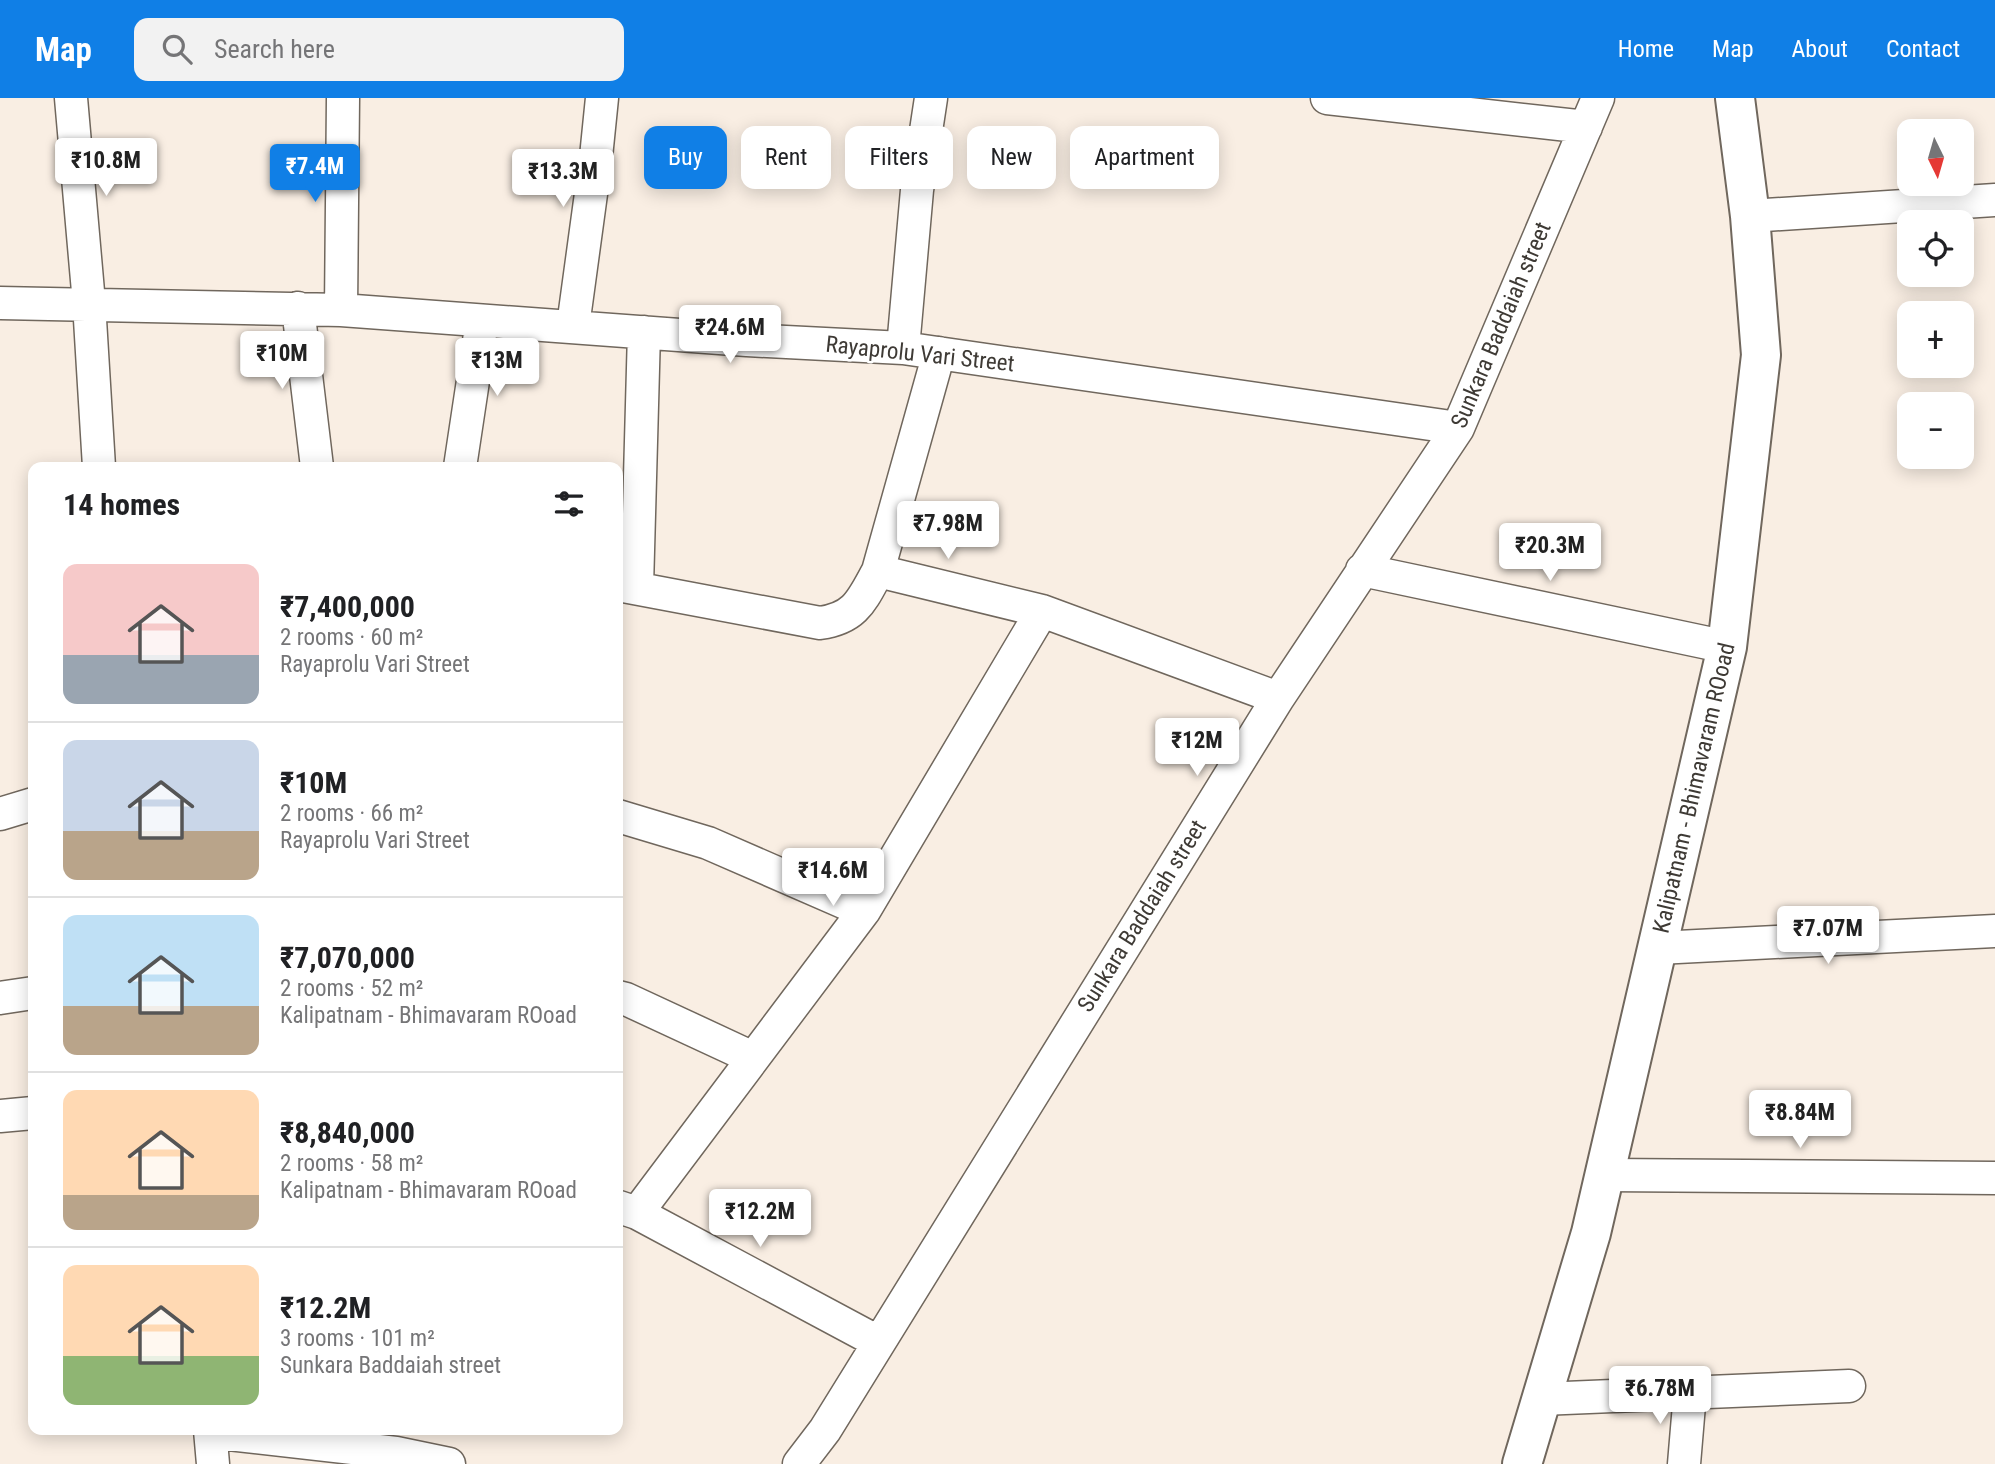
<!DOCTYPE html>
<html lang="en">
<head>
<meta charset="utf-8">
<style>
	body { margin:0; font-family:"Roboto Condensed",sans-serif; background:#f2f2f2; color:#202124; height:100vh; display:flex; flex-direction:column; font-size:26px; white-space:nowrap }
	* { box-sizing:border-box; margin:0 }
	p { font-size:23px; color:#757577 }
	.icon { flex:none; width:38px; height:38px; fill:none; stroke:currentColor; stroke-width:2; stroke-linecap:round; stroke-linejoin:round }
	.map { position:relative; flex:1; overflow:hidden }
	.details { position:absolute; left:28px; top:364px; width:595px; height:973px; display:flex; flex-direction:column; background:#fff; border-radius:14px; box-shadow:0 4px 18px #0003 }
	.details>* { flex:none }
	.guide { position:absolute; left:644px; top:28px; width:665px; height:63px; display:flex; gap:14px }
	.needle { width:46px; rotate:175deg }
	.tools { position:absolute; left:1897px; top:21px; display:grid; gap:14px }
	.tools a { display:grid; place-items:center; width:77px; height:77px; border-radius:14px; background:#fff; box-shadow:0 4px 18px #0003; font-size:35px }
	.price { position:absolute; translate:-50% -60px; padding:0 16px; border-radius:7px; background:#fff; color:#222; font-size:23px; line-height:46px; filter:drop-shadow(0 2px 4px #0008) }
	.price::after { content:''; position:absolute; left:50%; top:42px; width:21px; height:16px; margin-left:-10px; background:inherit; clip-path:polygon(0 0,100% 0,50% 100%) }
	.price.on { background:#107fe6; color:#fff }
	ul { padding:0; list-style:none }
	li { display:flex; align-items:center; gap:21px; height:175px; padding:0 35px }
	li+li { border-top:2px solid #e0e0e0 }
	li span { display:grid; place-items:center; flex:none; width:196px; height:140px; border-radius:14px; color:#555 }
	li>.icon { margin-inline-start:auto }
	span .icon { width:84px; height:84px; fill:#fffc; stroke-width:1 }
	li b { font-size:30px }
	h2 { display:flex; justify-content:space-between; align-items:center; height:84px; padding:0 35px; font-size:30px }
	.tag { padding:0 24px; border-radius:14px; background:#fff; box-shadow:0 4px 18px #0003; font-size:24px; line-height:63px }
	.tag.on { background:#107fe6; color:#fff }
	header { display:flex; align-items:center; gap:42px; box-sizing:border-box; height:98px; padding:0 35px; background:#107fe6; color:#fff }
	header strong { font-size:33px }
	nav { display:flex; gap:38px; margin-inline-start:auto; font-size:24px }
	.search { width:490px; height:63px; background:#f2f2f2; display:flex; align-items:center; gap:18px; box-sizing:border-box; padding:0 24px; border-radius:14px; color:#757577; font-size:26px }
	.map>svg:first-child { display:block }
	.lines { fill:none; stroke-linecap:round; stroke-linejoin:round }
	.street-casing { stroke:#70675d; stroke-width:35 }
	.primary-casing { stroke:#70675d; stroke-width:42 }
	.street { stroke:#fff; stroke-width:32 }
	.primary { stroke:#fff; stroke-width:38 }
	.labels { text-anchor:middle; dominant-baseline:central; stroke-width:5; stroke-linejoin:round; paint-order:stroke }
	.street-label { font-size:23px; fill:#3e3a35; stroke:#fff }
</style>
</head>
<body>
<header>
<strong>Map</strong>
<div class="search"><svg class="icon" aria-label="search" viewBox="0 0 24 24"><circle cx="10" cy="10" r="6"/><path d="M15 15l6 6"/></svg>Search here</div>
<nav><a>Home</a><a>Map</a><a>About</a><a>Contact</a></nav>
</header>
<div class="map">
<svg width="1995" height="1366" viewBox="0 0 1995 1366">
	<rect width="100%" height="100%" fill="#f9eee3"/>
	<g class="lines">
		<defs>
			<path id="street" d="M 71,0 L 89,205 L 99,369
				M 1327,0 L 1586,29
				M 1750,118 L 1995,102
				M 0,205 L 341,212 L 747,242 L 903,250 L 1458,330
				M 298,210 L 317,369
				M 341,212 L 343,0
				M 573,228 L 596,59 L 602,0
				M 903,250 L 917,92 L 931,0
				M 460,369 L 482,223
				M 1362,472 L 1727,549
				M 878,473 L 939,255
				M 618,487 L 820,525 C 856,520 862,502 878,473 L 1042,513 L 1278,600
				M 637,489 L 644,234
				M 0,716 L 33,706
				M 618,718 L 708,745 L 864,813
				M 1658,850 L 1995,833
				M 618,899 L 626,901 L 753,960
				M 0,900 L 33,895
				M 0,1018 L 33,1015
				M 1605,1077 L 1995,1080
				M 619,1109 L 637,1115 L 878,1244
				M 637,1115 L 864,813 L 1042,513
				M 1541,1301 L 1849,1288
				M 210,1332 L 213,1366
				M 211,1334 L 396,1355 L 449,1366
				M 799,1366 L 825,1332 L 1278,600 L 1458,330 L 1598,0
				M 1684,1366 L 1690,1295"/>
			<path id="primary" d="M 1522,1366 L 1591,1135 L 1727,549 L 1761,257 L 1750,118 L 1735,0"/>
		</defs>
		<use href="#street" class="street-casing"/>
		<use href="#primary" class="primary-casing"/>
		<use href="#street" class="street"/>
		<use href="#primary" class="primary"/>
	</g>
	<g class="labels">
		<g class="street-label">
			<text transform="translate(1501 227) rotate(-67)">Sunkara Baddaiah street</text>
			<text transform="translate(920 256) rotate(6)">Rayaprolu Vari Street</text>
			<text transform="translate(1694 690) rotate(-77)">Kalipatnam - Bhimavaram ROoad</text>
			<text transform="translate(1142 818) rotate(-58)">Sunkara Baddaiah street</text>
		</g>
	</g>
</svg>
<div class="tools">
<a><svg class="needle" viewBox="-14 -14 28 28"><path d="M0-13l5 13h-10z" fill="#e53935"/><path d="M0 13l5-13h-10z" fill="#757577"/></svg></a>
<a><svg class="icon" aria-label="locate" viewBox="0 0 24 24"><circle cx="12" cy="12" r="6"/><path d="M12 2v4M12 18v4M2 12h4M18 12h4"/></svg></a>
<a>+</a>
<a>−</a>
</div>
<b class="price" style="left:106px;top:100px">₹10.8M</b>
<b class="price on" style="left:315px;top:106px">₹7.4M</b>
<b class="price" style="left:563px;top:111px">₹13.3M</b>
<b class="price" style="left:730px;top:267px">₹24.6M</b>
<b class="price" style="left:282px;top:293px">₹10M</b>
<b class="price" style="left:497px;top:300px">₹13M</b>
<b class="price" style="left:948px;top:463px">₹7.98M</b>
<b class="price" style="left:1550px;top:485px">₹20.3M</b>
<b class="price" style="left:1197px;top:680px">₹12M</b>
<b class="price" style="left:833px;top:810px">₹14.6M</b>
<b class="price" style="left:1828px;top:868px">₹7.07M</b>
<b class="price" style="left:1800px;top:1052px">₹8.84M</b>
<b class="price" style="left:760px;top:1151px">₹12.2M</b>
<b class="price" style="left:1660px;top:1328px">₹6.78M</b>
<div class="guide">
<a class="tag on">Buy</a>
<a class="tag">Rent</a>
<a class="tag">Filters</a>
<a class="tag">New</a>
<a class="tag">Apartment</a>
</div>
<section class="details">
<h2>14 homes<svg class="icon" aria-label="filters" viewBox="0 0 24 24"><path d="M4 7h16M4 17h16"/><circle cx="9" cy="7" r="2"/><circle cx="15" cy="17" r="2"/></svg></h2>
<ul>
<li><span style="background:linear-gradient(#f6c9c9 65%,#9aa5b1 0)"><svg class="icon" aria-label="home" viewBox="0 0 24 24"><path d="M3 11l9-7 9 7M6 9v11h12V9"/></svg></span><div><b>₹7,400,000</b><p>2 rooms · 60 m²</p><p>Rayaprolu Vari Street</p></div></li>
<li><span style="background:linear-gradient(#c9d6e8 65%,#b9a48a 0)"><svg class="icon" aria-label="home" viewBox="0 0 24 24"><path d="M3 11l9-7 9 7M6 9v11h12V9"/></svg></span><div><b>₹10M</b><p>2 rooms · 66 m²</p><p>Rayaprolu Vari Street</p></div></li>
<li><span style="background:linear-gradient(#bfe0f5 65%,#b9a48a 0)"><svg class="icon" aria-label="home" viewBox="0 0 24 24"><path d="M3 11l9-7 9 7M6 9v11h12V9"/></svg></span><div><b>₹7,070,000</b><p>2 rooms · 52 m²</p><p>Kalipatnam - Bhimavaram ROoad</p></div></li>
<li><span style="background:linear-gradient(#ffd9b3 75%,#b9a48a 0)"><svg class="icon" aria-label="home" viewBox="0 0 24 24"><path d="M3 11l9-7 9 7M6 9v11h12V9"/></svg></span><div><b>₹8,840,000</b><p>2 rooms · 58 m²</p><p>Kalipatnam - Bhimavaram ROoad</p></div></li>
<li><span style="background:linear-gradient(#ffd9b3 65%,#8fb573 0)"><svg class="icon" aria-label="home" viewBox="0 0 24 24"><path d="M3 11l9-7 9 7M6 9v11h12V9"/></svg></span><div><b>₹12.2M</b><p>3 rooms · 101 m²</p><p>Sunkara Baddaiah street</p></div></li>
</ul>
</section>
</div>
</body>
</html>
